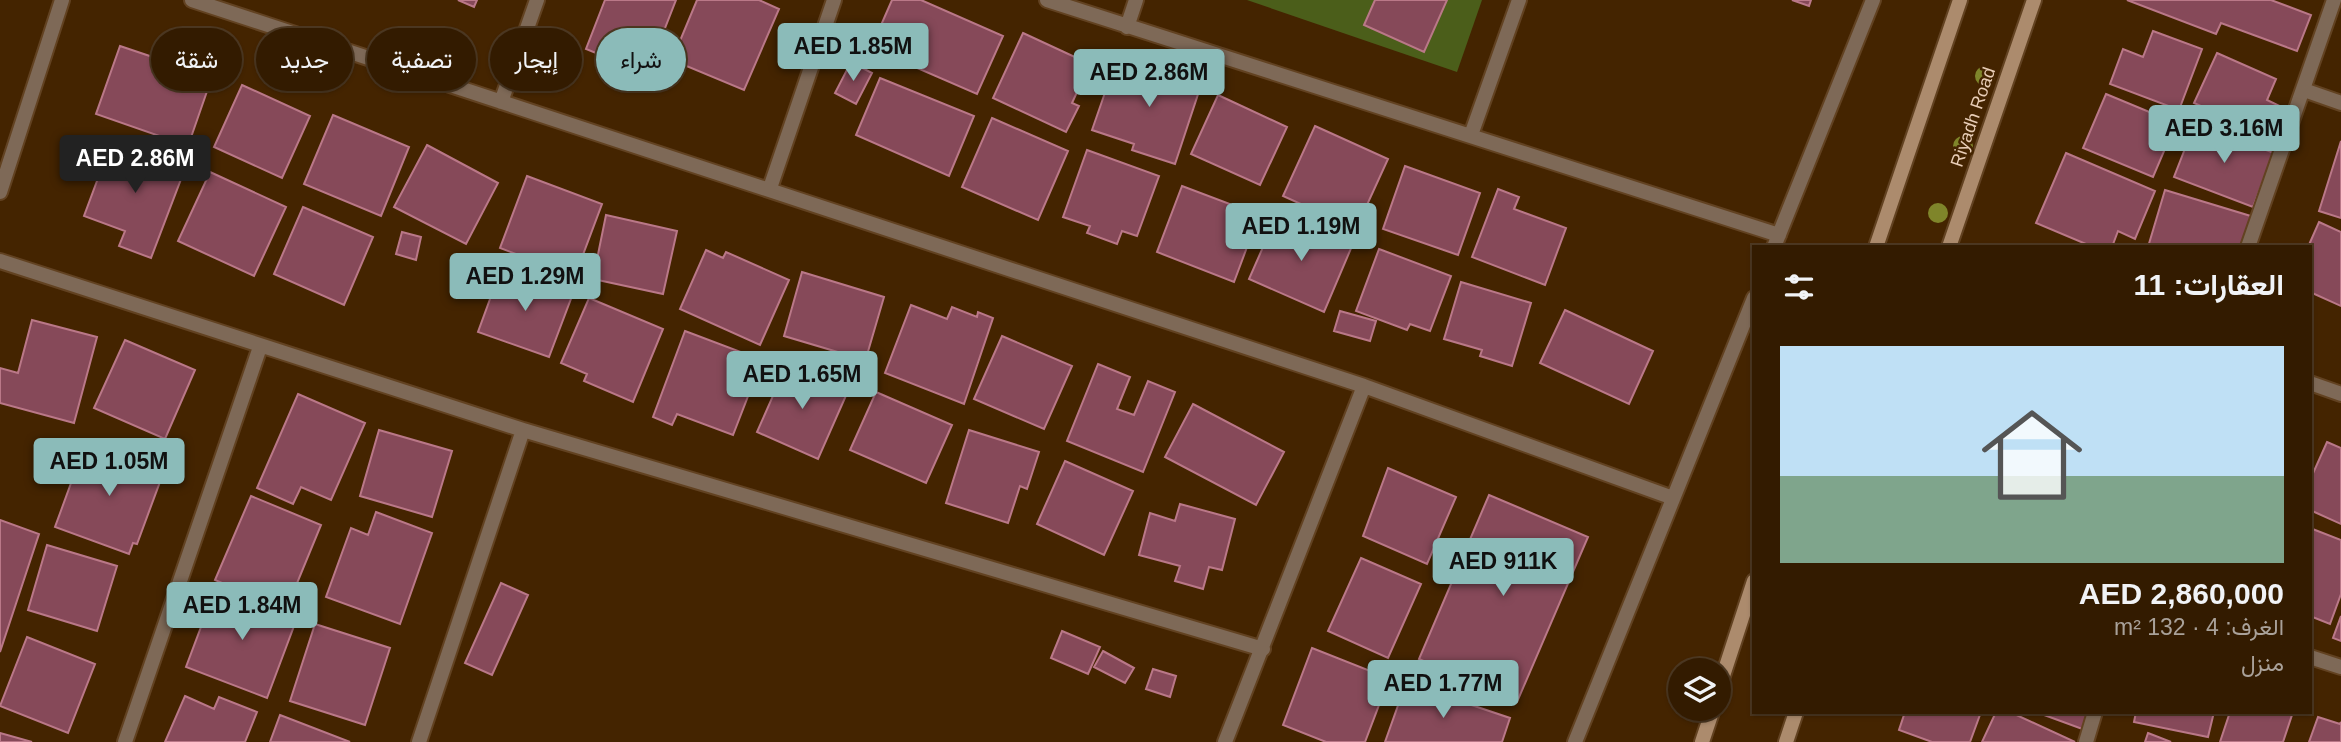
<!DOCTYPE html>
<html lang="ar">
<head>
<meta charset="utf-8">
<style>
	body { margin:0; font-family:Arial,Vazirmatn,sans-serif; background:#3b240a; color:#f1f3f6; direction:rtl; height:100vh; display:flex; flex-direction:column; font-size:26px; white-space:nowrap }
	* { box-sizing:border-box; margin:0 }
	p { font-size:23px; color:#a9a199 }
	.icon { flex:none; width:38px; height:38px; fill:none; stroke:currentColor; stroke-width:2; stroke-linecap:round; stroke-linejoin:round }
	.map { position:relative; flex:1; overflow:hidden; direction:ltr }
	.side { position:absolute; left:1752px; top:245px; width:560px; height:469px; display:flex; flex-direction:column; background:#331b00; border-radius:0px; box-shadow:0 2px 5px #0004,0 0 0 2px #4e3922; direction:rtl }
	.side>* { flex:none }
	.top-card { position:absolute; left:21px; top:28px; width:665px; height:63px; direction:rtl; display:flex; gap:14px }
	.fabs { position:absolute; left:1668px; top:658px; display:grid; gap:14px }
	.fabs a { display:grid; place-items:center; width:63px; height:63px; border-radius:50%; background:#331b00; box-shadow:0 2px 5px #0004,0 0 0 2px #4e3922; font-size:35px }
	.price { position:absolute; translate:-50% -60px; padding:0 16px; border-radius:7px; background:#8bbbb9; color:#111; font-size:23px; line-height:46px; filter:drop-shadow(0 2px 4px #0008) }
	.price::after { content:''; position:absolute; left:50%; top:42px; width:21px; height:16px; margin-left:-10px; background:inherit; clip-path:polygon(0 0,100% 0,50% 100%) }
	.price.selected { background:#222; color:#fff }
	ul { padding:0; list-style:none }
	li { display:grid; align-content:center; gap:14px; height:371px; padding:0 28px }
	li span { display:grid; place-items:center; height:217px; border-radius:0px; color:#555 }
	li>.icon { margin-inline-start:auto }
	span .icon { width:126px; height:126px; fill:#fffc; stroke-width:1 }
	li b { font-size:30px }
	h2 { display:flex; justify-content:space-between; align-items:center; height:84px; padding:0 28px; font-size:30px }
	.chip { padding:0 24px; border-radius:32px; background:#331b00; box-shadow:0 2px 5px #0004,0 0 0 2px #4e3922; font-size:24px; line-height:63px }
	.chip.selected { background:#8bbbb9; color:#111 }
	.map>svg:first-child { display:block }
	.green { fill:#4b5e1a }
	.building { fill:#864959; stroke:#ba7888; stroke-width:2 }
	.lines { fill:none; stroke-linecap:round; stroke-linejoin:round }
	.street-casing { stroke:#624221; stroke-width:18 }
	.secondary-casing { stroke:#624221; stroke-width:18 }
	.street { stroke:#7e6957; stroke-width:14 }
	.secondary { stroke:#ac8b6d; stroke-width:14 }
	.tree { fill:#7f852a }
	.labels { text-anchor:middle; dominant-baseline:central; stroke-width:5; stroke-linejoin:round; paint-order:stroke }
	.street-label { font-size:18px; fill:#e8cdb6; stroke:#442400 }
</style>
</head>
<body>
<div class="map">
<svg width="2341" height="742" viewBox="0 0 2341 742">
	<rect width="100%" height="100%" fill="#442400"/>
	<path class="green" d="M 1247,0 L 1482,0 L 1457,72 Z"/>
	<path class="building" d="M 458,0 L 477,0 L 474,7 Z
		M 605,0 L 676,0 L 647,74 L 586,49 Z
		M 697,0 L 759,0 L 779,9 L 744,90 L 672,60 Z
		M 892,0 L 921,0 L 1003,36 L 977,94 L 871,48 Z
		M 1375,0 L 1447,0 L 1424,52 L 1364,25 Z
		M 1792,0 L 1811,0 L 1809,6 Z
		M 2127,0 L 2271,0 L 2311,15 L 2297,51 L 2221,23 L 2216,34 Z
		M 2153,31 L 2202,49 L 2179,110 L 2110,84 L 2123,49 L 2143,57 Z
		M 1023,33 L 1090,64 L 1072,103 L 1079,106 L 1066,132 L 993,98 Z
		M 120,46 L 212,77 L 188,146 L 96,114 Z
		M 2217,53 L 2276,79 L 2267,100 L 2288,110 L 2275,139 L 2194,103 Z
		M 1116,61 L 1167,78 L 1172,65 L 1204,76 L 1175,164 L 1132,150 L 1134,144 L 1092,130 Z
		M 851,62 L 872,73 L 856,104 L 835,93 Z
		M 880,78 L 974,116 L 949,176 L 856,135 Z
		M 242,85 L 310,116 L 282,178 L 214,147 Z
		M 2106,94 L 2176,123 L 2153,177 L 2083,148 Z
		M 1218,95 L 1287,127 L 1260,185 L 1191,154 Z
		M 333,115 L 409,147 L 381,216 L 304,184 Z
		M 992,118 L 1068,151 L 1038,220 L 962,187 Z
		M 2195,123 L 2274,153 L 2253,207 L 2174,177 Z
		M 1315,126 L 1388,159 L 1356,229 L 1283,196 Z
		M 113,138 L 186,166 L 151,258 L 119,246 L 125,231 L 84,216 Z
		M 2341,141 L 2341,218 L 2319,211 Z
		M 427,145 L 498,183 L 466,244 L 394,207 Z
		M 1087,150 L 1159,176 L 1137,236 L 1122,231 L 1117,244 L 1087,233 L 1090,226 L 1063,217 Z
		M 2066,153 L 2155,191 L 2135,239 L 2118,231 L 2112,247 L 2093,247 L 2036,223 Z
		M 1405,166 L 1480,193 L 1458,255 L 1383,229 Z
		M 210,172 L 286,207 L 254,276 L 178,241 Z
		M 527,176 L 602,204 L 575,276 L 500,248 Z
		M 1182,186 L 1259,215 L 1234,282 L 1157,252 Z
		M 1498,189 L 1519,197 L 1514,209 L 1566,228 L 1545,285 L 1472,257 Z
		M 2165,190 L 2254,217 L 2245,247 L 2148,247 Z
		M 303,207 L 373,237 L 344,305 L 274,274 Z
		M 1278,213 L 1352,246 L 1324,312 L 1249,279 Z
		M 606,215 L 677,231 L 663,294 L 593,279 Z
		M 2319,222 L 2341,232 L 2341,306 L 2310,292 L 2308,247 Z
		M 402,232 L 421,237 L 416,260 L 396,254 Z
		M 1379,249 L 1451,276 L 1430,331 L 1410,324 L 1407,330 L 1356,311 Z
		M 706,250 L 723,258 L 726,252 L 789,280 L 760,345 L 680,309 Z
		M 501,269 L 572,296 L 549,357 L 478,332 Z
		M 802,272 L 884,297 L 862,372 L 838,364 L 841,353 L 784,336 Z
		M 1461,282 L 1531,303 L 1512,366 L 1480,356 L 1482,350 L 1444,339 Z
		M 589,298 L 663,329 L 633,402 L 584,381 L 587,374 L 561,363 Z
		M 911,305 L 947,319 L 952,307 L 977,317 L 978,312 L 993,318 L 964,404 L 885,373 Z
		M 1565,310 L 1653,351 L 1629,404 L 1540,363 Z
		M 1340,311 L 1376,321 L 1370,341 L 1334,331 Z
		M 32,320 L 97,337 L 74,423 L 0,403 L 0,368 L 18,373 Z
		M 685,331 L 762,360 L 733,435 L 677,414 L 672,425 L 653,417 Z
		M 1002,336 L 1072,366 L 1044,429 L 974,399 Z
		M 125,340 L 195,370 L 165,439 L 94,408 Z
		M 787,364 L 848,391 L 818,459 L 757,432 Z
		M 1098,364 L 1130,377 L 1117,409 L 1134,415 L 1148,381 L 1175,392 L 1143,472 L 1067,441 Z
		M 876,392 L 952,425 L 926,483 L 850,450 Z
		M 298,394 L 365,423 L 331,500 L 301,487 L 293,504 L 257,488 Z
		M 1193,404 L 1284,452 L 1256,505 L 1165,457 Z
		M 379,430 L 452,451 L 432,517 L 360,496 Z
		M 969,430 L 1039,452 L 1027,489 L 1020,486 L 1008,523 L 946,503 Z
		M 86,442 L 164,471 L 137,544 L 133,543 L 129,554 L 55,527 Z
		M 2327,442 L 2341,448 L 2341,524 L 2310,510 L 2310,480 Z
		M 1065,461 L 1133,491 L 1104,555 L 1037,524 Z
		M 1388,468 L 1456,497 L 1427,564 L 1363,536 Z
		M 1489,495 L 1588,537 L 1517,702 L 1419,659 Z
		M 251,496 L 321,525 L 286,610 L 215,580 Z
		M 1180,504 L 1235,519 L 1222,570 L 1209,567 L 1203,589 L 1175,581 L 1180,566 L 1139,555 L 1150,513 L 1175,521 Z
		M 376,512 L 432,533 L 400,624 L 326,597 L 351,528 L 368,535 Z
		M 0,520 L 39,534 L 0,652 Z
		M 2310,528 L 2341,540 L 2341,594 L 2330,624 L 2310,616 Z
		M 47,545 L 117,566 L 97,631 L 28,610 Z
		M 1361,558 L 1421,584 L 1388,658 L 1328,631 Z
		M 501,583 L 528,595 L 492,675 L 465,663 Z
		M 216,587 L 297,618 L 267,698 L 186,667 Z
		M 2341,616 L 2341,641 L 2333,638 Z
		M 315,624 L 390,648 L 365,725 L 290,701 Z
		M 1062,631 L 1100,647 L 1088,674 L 1051,658 Z
		M 27,637 L 95,664 L 68,733 L 0,706 Z
		M 1312,648 L 1383,676 L 1373,703 L 1379,705 L 1365,742 L 1326,742 L 1283,725 Z
		M 1103,651 L 1134,668 L 1125,683 L 1094,667 Z
		M 1153,669 L 1176,676 L 1170,697 L 1146,689 Z
		M 1406,683 L 1510,718 L 1502,742 L 1385,742 Z
		M 185,696 L 214,709 L 219,697 L 257,712 L 245,742 L 165,742 Z
		M 1905,712 L 1981,712 L 1970,742 L 1932,742 L 1899,730 Z
		M 1996,712 L 2010,712 L 2075,742 L 1982,742 Z
		M 2036,712 L 2092,712 L 2085,730 Z
		M 2136,712 L 2214,712 L 2208,737 L 2134,722 Z
		M 2230,712 L 2293,712 L 2283,742 L 2220,742 Z
		M 280,715 L 350,742 L 270,742 Z
		M 2318,717 L 2340,724 L 2341,722 L 2341,742 L 2309,742 Z
		M 0,733 L 32,742 L 0,742 Z
		M 2148,733 L 2171,742 L 2145,742 Z"/>
	<g class="lines">
		<defs>
			<path id="street" d="M 192,0 L 1364,386 L 1673,498
				M 1047,0 L 1779,235
				M 1127,27 L 1136,0
				M 2304,90 L 2341,103
				M 501,102 L 537,0
				M 1471,135 L 1519,0
				M 770,188 L 834,0
				M 0,192 L 62,0
				M 1774,247 L 1873,0
				M 2248,247 L 2334,0
				M 0,261 L 523,430 L 1263,649
				M 2310,383 L 2341,394
				M 2310,657 L 2341,667
				M 125,742 L 260,347
				M 419,742 L 523,430
				M 1225,742 L 1364,386
				M 1575,742 L 1754,298
				M 2086,742 L 2095,712"/>
			<path id="secondary" d="M 1876,247 L 1960,0
				M 1949,247 L 2034,0
				M 1718,691 L 1754,581
				M 1702,742 L 1713,709
				M 1786,742 L 1796,712"/>
		</defs>
		<use href="#street" class="street-casing"/>
		<use href="#secondary" class="secondary-casing"/>
		<use href="#street" class="street"/>
		<use href="#secondary" class="secondary"/>
	</g>
	<g class="tree">
		<circle cx="1985" cy="76" r="10"/>
		<circle cx="1963" cy="146" r="10"/>
		<circle cx="1938" cy="213" r="10"/>
	</g>
	<g class="labels">
		<g class="street-label">
			<text transform="translate(1973 117) rotate(-71)">Riyadh Road</text>
		</g>
	</g>
</svg>
<div class="fabs">
<a><svg class="icon" aria-label="layers" viewBox="0 0 24 24"><path d="M12 4l9 5-9 5-9-5zM3 14l9 5 9-5"/></svg></a>
</div>
<b class="price" style="left:853px;top:83px">AED 1.85M</b>
<b class="price" style="left:1149px;top:109px">AED 2.86M</b>
<b class="price" style="left:2224px;top:165px">AED 3.16M</b>
<b class="price selected" style="left:135px;top:195px">AED 2.86M</b>
<b class="price" style="left:1301px;top:263px">AED 1.19M</b>
<b class="price" style="left:525px;top:313px">AED 1.29M</b>
<b class="price" style="left:802px;top:411px">AED 1.65M</b>
<b class="price" style="left:109px;top:498px">AED 1.05M</b>
<b class="price" style="left:1503px;top:598px">AED 911K</b>
<b class="price" style="left:242px;top:642px">AED 1.84M</b>
<b class="price" style="left:1443px;top:720px">AED 1.77M</b>
<div class="top-card">
<a class="chip selected">شراء</a>
<a class="chip">إيجار</a>
<a class="chip">تصفية</a>
<a class="chip">جديد</a>
<a class="chip">شقة</a>
</div>
<section class="side">
<h2>العقارات: 11<svg class="icon" aria-label="filters" viewBox="0 0 24 24"><path d="M4 7h16M4 17h16"/><circle cx="9" cy="7" r="2"/><circle cx="15" cy="17" r="2"/></svg></h2>
<ul>
<li><span style="background:linear-gradient(#bfe0f5 60%,#7fa58c 0)"><svg class="icon" aria-label="home" viewBox="0 0 24 24"><path d="M3 11l9-7 9 7M6 9v11h12V9"/></svg></span><div><b>AED 2,860,000</b><p>الغرف: 4 · 132 m²</p><p>منزل</p></div></li>
</ul>
</section>
</div>
</body>
</html>
